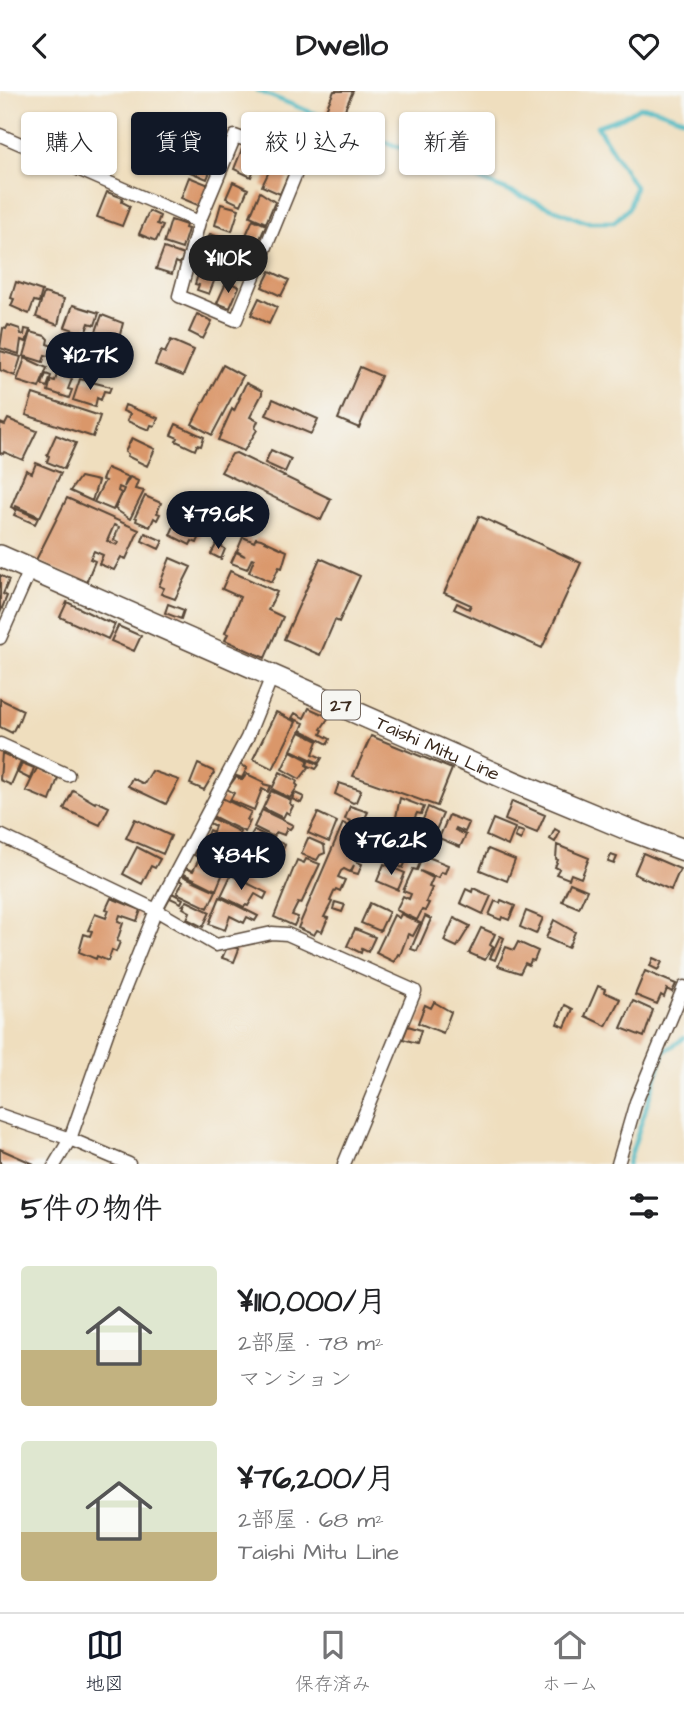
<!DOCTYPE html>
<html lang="ja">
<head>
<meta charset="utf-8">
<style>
	body { margin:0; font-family:"Architects Daughter","Klee One",sans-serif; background:#f2f2f2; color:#202124; height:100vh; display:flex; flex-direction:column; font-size:26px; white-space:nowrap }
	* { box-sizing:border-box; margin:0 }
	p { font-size:23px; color:#757577 }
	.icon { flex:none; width:38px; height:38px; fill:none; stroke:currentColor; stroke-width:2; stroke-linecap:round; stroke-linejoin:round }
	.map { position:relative; height:1073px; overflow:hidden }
	.sheet { display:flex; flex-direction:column; background:#fff; flex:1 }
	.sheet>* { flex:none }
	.guide { position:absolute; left:21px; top:21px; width:642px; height:63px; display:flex; gap:14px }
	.price { position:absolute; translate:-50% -60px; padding:0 16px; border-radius:24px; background:#111827; color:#fff; font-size:23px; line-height:46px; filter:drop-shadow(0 2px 4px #0008) }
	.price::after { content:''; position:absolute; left:50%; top:42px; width:21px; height:16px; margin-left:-10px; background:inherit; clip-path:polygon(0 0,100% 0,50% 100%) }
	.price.active { background:#222; color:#fff }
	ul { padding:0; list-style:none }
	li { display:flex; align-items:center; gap:21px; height:175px; padding:0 21px }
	li span { display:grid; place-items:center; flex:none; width:196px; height:140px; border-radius:7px; color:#555 }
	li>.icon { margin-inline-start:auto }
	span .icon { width:84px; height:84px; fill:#fffc; stroke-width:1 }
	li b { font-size:30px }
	h2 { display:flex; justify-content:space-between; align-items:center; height:84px; padding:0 21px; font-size:30px }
	.pill { padding:0 24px; border-radius:7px; background:#fff; box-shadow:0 2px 5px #0004; font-size:24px; line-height:63px }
	.pill.active { background:#111827; color:#fff }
	header { display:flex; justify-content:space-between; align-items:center; height:91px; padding:0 21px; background:#fff; font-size:32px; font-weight:700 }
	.dock { display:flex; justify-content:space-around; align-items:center; height:98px; border-top:2px solid #e0e0e0; background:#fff; font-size:19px; color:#757577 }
	.dock a { display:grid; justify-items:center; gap:4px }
	.dock .active { color:#111827 }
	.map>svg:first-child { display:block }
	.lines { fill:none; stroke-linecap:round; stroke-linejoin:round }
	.stream { stroke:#48b7c0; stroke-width:4.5 }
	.building { fill:#da976b; fill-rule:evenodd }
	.minor-casing { stroke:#564536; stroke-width:15 }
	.primary-casing { stroke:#564536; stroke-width:24 }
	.minor { stroke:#fff; stroke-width:12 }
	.primary { stroke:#fff; stroke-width:21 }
	.labels { text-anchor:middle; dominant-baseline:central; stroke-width:5; stroke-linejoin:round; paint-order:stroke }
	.shield { fill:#f6f6f2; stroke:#73675e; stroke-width:2 }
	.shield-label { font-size:18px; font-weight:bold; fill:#3b2a1e }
	.street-label { font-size:19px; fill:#3b2a1e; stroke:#f6f6f2 }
</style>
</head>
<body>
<header><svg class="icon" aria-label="back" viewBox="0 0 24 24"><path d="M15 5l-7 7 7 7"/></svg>Dwello<svg class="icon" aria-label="heart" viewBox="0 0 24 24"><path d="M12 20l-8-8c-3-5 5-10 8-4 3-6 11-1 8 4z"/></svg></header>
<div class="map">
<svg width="684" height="1073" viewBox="0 0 684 1073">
	<rect width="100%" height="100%" fill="#f6f6f2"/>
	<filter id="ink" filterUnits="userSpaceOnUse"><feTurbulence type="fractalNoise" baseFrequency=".0143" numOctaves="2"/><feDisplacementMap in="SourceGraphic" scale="14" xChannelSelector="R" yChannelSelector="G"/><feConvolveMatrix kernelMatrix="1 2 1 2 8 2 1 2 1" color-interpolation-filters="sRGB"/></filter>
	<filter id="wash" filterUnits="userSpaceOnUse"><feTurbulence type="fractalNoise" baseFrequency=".00686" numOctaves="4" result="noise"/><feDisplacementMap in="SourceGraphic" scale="28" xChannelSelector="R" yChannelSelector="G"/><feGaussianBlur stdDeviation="1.57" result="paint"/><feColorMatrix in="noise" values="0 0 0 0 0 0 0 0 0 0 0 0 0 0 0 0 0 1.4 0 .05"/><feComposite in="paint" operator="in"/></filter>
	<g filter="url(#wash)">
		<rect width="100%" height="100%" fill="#efdebe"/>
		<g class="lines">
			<path class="stream" d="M 258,0 L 586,131 L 614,131 L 629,117 L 635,96 L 597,35 L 623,26 L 640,16 L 653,17 L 684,28
				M 628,1073 L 664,961 L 684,947"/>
		</g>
		<g id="blocks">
			<path class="building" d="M 334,0 L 353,0 L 339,32 L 323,25 Z
				M 287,34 L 304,41 L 298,58 L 280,52 Z
				M 208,50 L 220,55 L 207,88 L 190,81 L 200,55 L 213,60 L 205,56 Z
				M 242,58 L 259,66 L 251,86 L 234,78 Z
				M 273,72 L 290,80 L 280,103 L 262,95 Z
				M 189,86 L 209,94 L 200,115 L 181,107 Z
				M 233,91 L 248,98 L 241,114 L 226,107 Z
				M 107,101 L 123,107 L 122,111 L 130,115 L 122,135 L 97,126 Z
				M 260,101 L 275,111 L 266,132 L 250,125 Z
				M 221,113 L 239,118 L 232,140 L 215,134 Z
				M 149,120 L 160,125 L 157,133 L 163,135 L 156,150 L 139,143 Z
				M 253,128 L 266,134 L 259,150 L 246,144 Z
				M 171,129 L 186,134 L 185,137 L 188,138 L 182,158 L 164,152 Z
				M 210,143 L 228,149 L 220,173 L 202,166 Z
				M 164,157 L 184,164 L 180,173 L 176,171 L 172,183 L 156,178 Z
				M 238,161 L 252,167 L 243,187 L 229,181 Z
				M 200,178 L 216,185 L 209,203 L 197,199 L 199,194 L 195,193 Z
				M 270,180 L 289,189 L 281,205 L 262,196 Z
				M 227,190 L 239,196 L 230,217 L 217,212 Z
				M 16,191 L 42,200 L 39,211 L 34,210 L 29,223 L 11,215 L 14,208 L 11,207 Z
				M 44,202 L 64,208 L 58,234 L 36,226 Z
				M 259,207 L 277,216 L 269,233 L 251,224 Z
				M 73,214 L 99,222 L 95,234 L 89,232 L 85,243 L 65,236 Z
				M 197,223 L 212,230 L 203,248 L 189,241 Z
				M 102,224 L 123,232 L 117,255 L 94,246 Z
				M 8,234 L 20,238 L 21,243 L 24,244 L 25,238 L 30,239 L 26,251 L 21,249 L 19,263 L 0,257 L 3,237 L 6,238 Z
				M 31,241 L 45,245 L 48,248 L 47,253 L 53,255 L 49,265 L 45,264 L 43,271 L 24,265 Z
				M 171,249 L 194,259 L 183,285 L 155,274 L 161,260 L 165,262 Z
				M 73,255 L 88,260 L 76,282 L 59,276 L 65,257 L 71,259 Z
				M 0,260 L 21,266 L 15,285 L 0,279 Z
				M 94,266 L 101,267 L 98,275 L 92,273 Z
				M 25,267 L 47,277 L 39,297 L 17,290 Z
				M 223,274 L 243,285 L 212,344 L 192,333 Z
				M 360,276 L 381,285 L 359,337 L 338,328 Z
				M 58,280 L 68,283 L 67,286 L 72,288 L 68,298 L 72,299 L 69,307 L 48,300 L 51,289 L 55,290 Z
				M 46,283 L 51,285 L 47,296 L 42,294 Z
				M 80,288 L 111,296 L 109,301 L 104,300 L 101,309 L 97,307 L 95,316 L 73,309 Z
				M 246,292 L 262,300 L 262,303 L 250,326 L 258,330 L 255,337 L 257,339 L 244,360 L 218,349 L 232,318 L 234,320 L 240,307 L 239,307 Z
				M 33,303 L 100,325 L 93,346 L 26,324 Z
				M 273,308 L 318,328 L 311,343 L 266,324 Z
				M 125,314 L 158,327 L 155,335 L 151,334 L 149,339 L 127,330 L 130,323 L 123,320 Z
				M 8,328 L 37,340 L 23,369 L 4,361 L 3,363 L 0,362 L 0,332 L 5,334 Z
				M 176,333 L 204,346 L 201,355 L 197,354 L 195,359 L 176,350 L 178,347 L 171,344 Z
				M 56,344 L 76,352 L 64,378 L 47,371 L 49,365 L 47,364 Z
				M 132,347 L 155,358 L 147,375 L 127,365 L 128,363 L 125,361 Z
				M 271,359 L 291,368 L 285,381 L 265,372 Z
				M 236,362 L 331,408 L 321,429 L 221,381 L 232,363 Z
				M 36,372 L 61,382 L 40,426 L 16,415 L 15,418 L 11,416 L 26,379 L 32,382 Z
				M 107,377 L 128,386 L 124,396 L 130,386 L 138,390 L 135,398 L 144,400 L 130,428 L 115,418 L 124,398 L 119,396 L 118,400 L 121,402 L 113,419 L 94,411 L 103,393 L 105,390 L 102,389 Z
				M 80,386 L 98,390 L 92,410 L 70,400 Z
				M 145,405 L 161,412 L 157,422 L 160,423 L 157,429 L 154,427 L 150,436 L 136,430 L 137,427 L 135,426 Z
				M 67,407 L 139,439 L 126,468 L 121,466 L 114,479 L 99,473 L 103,464 L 94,460 L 90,468 L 95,470 L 86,492 L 36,469 ZM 114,434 L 119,436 L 114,449 L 118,451 L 117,454 L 107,450 Z
				M 184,413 L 204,422 L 199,434 L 204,436 L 197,452 L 192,450 L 190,454 L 170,444 Z
				M 17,418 L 38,427 L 35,433 L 14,424 Z
				M 479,425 L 581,472 L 542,557 L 454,518 L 457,512 L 469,518 L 471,514 L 444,502 Z
				M 145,442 L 163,450 L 159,458 L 142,450 Z
				M 243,446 L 254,451 L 256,447 L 261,448 L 287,460 L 282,477 L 279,476 L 272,491 L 249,481 L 254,468 L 252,467 L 247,478 L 231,472 L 236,461 L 245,465 L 237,460 Z
				M 217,452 L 225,458 L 221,468 L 211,463 Z
				M 170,467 L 191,476 L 175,508 L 161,503 L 164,497 L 159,495 Z
				M 320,467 L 360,485 L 339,531 L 335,529 L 320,564 L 284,548 Z
				M 230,480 L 277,501 L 268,519 L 283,526 L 265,567 L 225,549 L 228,543 L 225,542 L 240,506 L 222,498 Z
				M 0,484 L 9,489 L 3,503 L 7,505 L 0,522 Z
				M 67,511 L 107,531 L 108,530 L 115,533 L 108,548 L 60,526 Z
				M 168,513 L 184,519 L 181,528 L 165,522 Z
				M 118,535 L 141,545 L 134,560 L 111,550 Z
				M 0,608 L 23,619 L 17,635 L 16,634 L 12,642 L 0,636 Z
				M 309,617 L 329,626 L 321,638 L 323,639 L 321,643 L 330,648 L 328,653 L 301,639 L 304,632 L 292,627 L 295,622 L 304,627 Z
				M 276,621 L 296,631 L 273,678 L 253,668 Z
				M 300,641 L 318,650 L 313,663 L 322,667 L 319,672 L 291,659 Z
				M 371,645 L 452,678 L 437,715 L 353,685 Z
				M 291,660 L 308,669 L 306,674 L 309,676 L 300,688 L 282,678 Z
				M 2,662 L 21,671 L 11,694 L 0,689 Z
				M 309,669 L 319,674 L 316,678 L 307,674 Z
				M 22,672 L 34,677 L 30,688 L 18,682 Z
				M 198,673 L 213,680 L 214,682 L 204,699 L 190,693 Z
				M 239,673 L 247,677 L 242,687 L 234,684 Z
				M 37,677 L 58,687 L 50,710 L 26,700 Z
				M 152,680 L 179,689 L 166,713 L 128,695 L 132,687 L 144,693 Z
				M 280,681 L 297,690 L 296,693 L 298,695 L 290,707 L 272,698 Z
				M 247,683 L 264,691 L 263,693 L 271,695 L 268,701 L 262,698 L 254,719 L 230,709 L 234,702 L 227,698 L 236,686 L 242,689 Z
				M 339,692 L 361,699 L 356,711 L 353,712 L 335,703 Z
				M 73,699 L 95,712 L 96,710 L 109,716 L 100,734 L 64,718 Z
				M 271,700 L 291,709 L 290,713 L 293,715 L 289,723 L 286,721 L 283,727 L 263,717 Z
				M 295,702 L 304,706 L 301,712 L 292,708 Z
				M 222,707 L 251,721 L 247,729 L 250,730 L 245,741 L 212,725 Z
				M 400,707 L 424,716 L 421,723 L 417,722 L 410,737 L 395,731 Z
				M 512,710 L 545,724 L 537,742 L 505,729 Z
				M 350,715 L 368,721 L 365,727 L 368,728 L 363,740 L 361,739 L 359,743 L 361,744 L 353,762 L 358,764 L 355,770 L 362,773 L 358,783 L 351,781 L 354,774 L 350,781 L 344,778 L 341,780 L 338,786 L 345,789 L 340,800 L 336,798 L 334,801 L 330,810 L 332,811 L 324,826 L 328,827 L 322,841 L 317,839 L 314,844 L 298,837 L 343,732 L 349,735 L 351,730 L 345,728 Z
				M 428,716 L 443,723 L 436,739 L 433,738 L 429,746 L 418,741 Z
				M 262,719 L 293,734 L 290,738 L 287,737 L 284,744 L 276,741 L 274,746 L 254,736 Z
				M 318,722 L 337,731 L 329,751 L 308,742 Z
				M 449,724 L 469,732 L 465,741 L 456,737 L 455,739 L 466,744 L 460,756 L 439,747 Z
				M 211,727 L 240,741 L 232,758 L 206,746 L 209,739 L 213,741 L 215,735 L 209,732 Z
				M 135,728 L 171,745 L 163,763 L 126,747 Z
				M 493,728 L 515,737 L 508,755 L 486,745 Z
				M 555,738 L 560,741 L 555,751 L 550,748 Z
				M 254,739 L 285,754 L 282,760 L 270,754 L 268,757 L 273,759 L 264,778 L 239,765 Z
				M 518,739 L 524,741 L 521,749 L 515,746 Z
				M 201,746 L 232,760 L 231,762 L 237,766 L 234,772 L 229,772 L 226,778 L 223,778 L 194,764 L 197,758 L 204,760 L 207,755 L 199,751 Z
				M 308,747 L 324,754 L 325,762 L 320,764 L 317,769 L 301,763 Z
				M 392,750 L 411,758 L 403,777 L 384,769 Z
				M 557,754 L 589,767 L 581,787 L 571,783 L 569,788 L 556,783 L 559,778 L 555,776 L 558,769 L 556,768 Z
				M 137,756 L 160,768 L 155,777 L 151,775 L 142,793 L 123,783 Z
				M 488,758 L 515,769 L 507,790 L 480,779 Z
				M 643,762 L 680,778 L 671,799 L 634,783 Z
				M 423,764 L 448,774 L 445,782 L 441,781 L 438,787 L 420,780 L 433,787 L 429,796 L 432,797 L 426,811 L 429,812 L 425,820 L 422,819 L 417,829 L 396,819 L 403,805 L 409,808 L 411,803 L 403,800 L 413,778 L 417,779 Z
				M 611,764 L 617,766 L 614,773 L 608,771 Z
				M 199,768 L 224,780 L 216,799 L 182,782 L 185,777 L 193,780 Z
				M 306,768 L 320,773 L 301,813 L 298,812 L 292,824 L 298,826 L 294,835 L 274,826 L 297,769 L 304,772 Z
				M 384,773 L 405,782 L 398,799 L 377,790 Z
				M 181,784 L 216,800 L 208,817 L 177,802 L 183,791 L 179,789 Z
				M 231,784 L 267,802 L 264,808 L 255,803 L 248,815 L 246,814 L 244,816 L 221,805 Z
				M 570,792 L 587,799 L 579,817 L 562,810 Z
				M 473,797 L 491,805 L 483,823 L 460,812 L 466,798 L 472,801 Z
				M 172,802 L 183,808 L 181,812 L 170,807 Z
				M 220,806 L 258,825 L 255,830 L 247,826 L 244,832 L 230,825 L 225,839 L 209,833 Z
				M 111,807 L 141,819 L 137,830 L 120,824 L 118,830 L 123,832 L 117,850 L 120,851 L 116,861 L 112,859 L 108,870 L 97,865 L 96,868 L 79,861 L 84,843 L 90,845 L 92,840 L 88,839 L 95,823 L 106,827 L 109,819 L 106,818 Z
				M 501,809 L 515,815 L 509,829 L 502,826 L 501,829 L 489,824 L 495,810 L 500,812 Z
				M 187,810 L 210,821 L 203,836 L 187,828 L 190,821 L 183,817 L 185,814 L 183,814 Z
				M 335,811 L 345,814 L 342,821 L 333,818 Z
				M 370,812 L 389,821 L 380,840 L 361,832 Z
				M 526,820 L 543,827 L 536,843 L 520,836 Z
				M 401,823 L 420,832 L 413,845 L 408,843 L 400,864 L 398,863 L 394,871 L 376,862 L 394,824 L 399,827 Z
				M 425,825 L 431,828 L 417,860 L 411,858 Z
				M 454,827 L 470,835 L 457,856 L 444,850 Z
				M 554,829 L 575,841 L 568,857 L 546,847 Z
				M 481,837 L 495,843 L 490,854 L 493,856 L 485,869 L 469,862 Z
				M 355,838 L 375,846 L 368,861 L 362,858 L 361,862 L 347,855 Z
				M 500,845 L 504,847 L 495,869 L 490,867 Z
				M 518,851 L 538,860 L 534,870 L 531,869 L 529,874 L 525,872 L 520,882 L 498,875 L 506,856 L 514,859 Z
				M 228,854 L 239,858 L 234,871 L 222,867 Z
				M 653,867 L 662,871 L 658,879 L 650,875 Z
				M 645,880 L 676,893 L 672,901 L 667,898 L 664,906 L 661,904 L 657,913 L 635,904 Z
				M 598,895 L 605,898 L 604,901 L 620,908 L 606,935 L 585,925 Z
				M 633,910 L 653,919 L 644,946 L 621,937 Z
				M 434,911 L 451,921 L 443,942 L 418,932 L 425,914 L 431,917 Z
				M 565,914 L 573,918 L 565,936 L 557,933 Z
				M 408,935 L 421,939 L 417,952 L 403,948 Z
				M 0,1058 L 34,1073 L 0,1073 Z"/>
		</g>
	</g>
	<g filter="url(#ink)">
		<use href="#blocks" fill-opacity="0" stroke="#564536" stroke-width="2"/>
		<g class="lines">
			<defs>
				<path id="minor" d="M 0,44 L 199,131
					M 235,45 L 301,70 L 236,229 L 179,205 L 199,131 Z
					M 0,547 L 30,479
					M 0,653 L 68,684
					M 0,744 L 156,819 L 216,854 L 272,842 L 287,843 L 415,900 L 344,1073
					M 0,1024 L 70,1048 L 129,1073
					M 55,1073 L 70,1048 L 109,937 L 156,819 L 247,647 L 272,585
					M 618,1073 L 636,1011 L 684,896"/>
				<g id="primary">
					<path id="s1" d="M 0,465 L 514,691 L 627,738 L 684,759"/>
				</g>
			</defs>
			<use href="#minor" class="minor-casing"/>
			<use href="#primary" class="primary-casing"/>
			<use href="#minor" class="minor"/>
			<use href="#primary" class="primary"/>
		</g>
	</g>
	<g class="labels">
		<rect class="shield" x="322" y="599.5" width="38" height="29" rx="5"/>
		<g class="shield-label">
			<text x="341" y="614">27</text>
		</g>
		<g class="street-label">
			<text stroke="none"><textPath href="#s1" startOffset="478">Taishi Mitu Line</textPath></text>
		</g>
	</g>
</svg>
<b class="price active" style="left:228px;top:204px">¥110K</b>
<b class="price" style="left:90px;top:301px">¥127K</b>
<b class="price" style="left:218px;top:460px">¥79.6K</b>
<b class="price" style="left:391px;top:786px">¥76.2K</b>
<b class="price" style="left:241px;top:801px">¥84K</b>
<div class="guide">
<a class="pill">購入</a>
<a class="pill active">賃貸</a>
<a class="pill">絞り込み</a>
<a class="pill">新着</a>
</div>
</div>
<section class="sheet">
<h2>5件の物件<svg class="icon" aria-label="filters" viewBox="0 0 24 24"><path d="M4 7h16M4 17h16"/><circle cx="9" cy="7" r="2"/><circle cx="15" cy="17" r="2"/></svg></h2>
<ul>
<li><span style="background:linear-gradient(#dfe7d0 60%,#c2b280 0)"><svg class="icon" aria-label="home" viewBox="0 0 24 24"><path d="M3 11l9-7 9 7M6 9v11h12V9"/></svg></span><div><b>¥110,000/月</b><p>2部屋 · 78 m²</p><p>マンション</p></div></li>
<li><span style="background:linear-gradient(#dfe7d0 65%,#c2b280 0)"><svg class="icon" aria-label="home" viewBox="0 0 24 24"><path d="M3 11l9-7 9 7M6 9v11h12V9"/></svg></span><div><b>¥76,200/月</b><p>2部屋 · 68 m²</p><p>Taishi Mitu Line</p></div></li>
</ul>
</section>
<nav class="dock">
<a class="active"><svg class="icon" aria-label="map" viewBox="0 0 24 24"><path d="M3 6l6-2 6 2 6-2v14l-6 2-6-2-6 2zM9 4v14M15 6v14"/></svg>地図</a>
<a><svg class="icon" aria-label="saved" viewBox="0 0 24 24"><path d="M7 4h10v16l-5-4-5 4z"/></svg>保存済み</a>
<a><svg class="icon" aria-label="home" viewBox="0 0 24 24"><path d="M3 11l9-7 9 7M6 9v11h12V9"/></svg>ホーム</a>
</nav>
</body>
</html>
